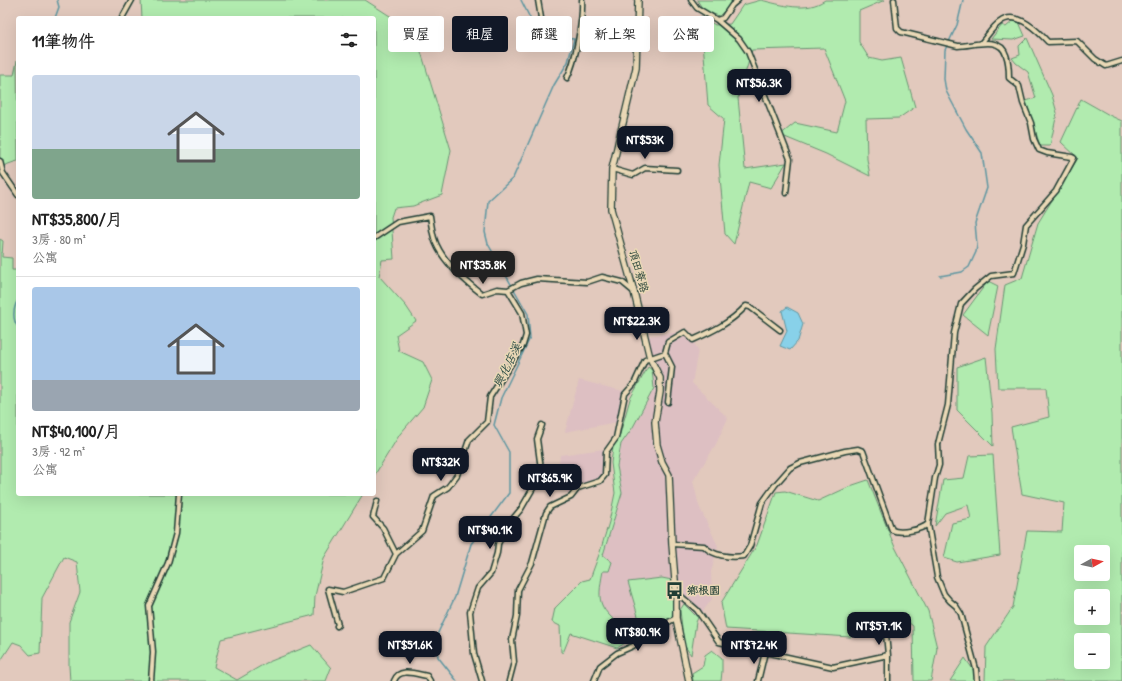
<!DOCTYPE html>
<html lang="zh-TW">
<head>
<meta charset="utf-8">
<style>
	body { margin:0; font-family:"Patrick Hand","LXGW WenKai TC",sans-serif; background:#f6f6f6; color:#222; height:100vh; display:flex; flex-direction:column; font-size:15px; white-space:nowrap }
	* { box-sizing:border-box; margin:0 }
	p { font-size:13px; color:#767676 }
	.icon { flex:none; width:22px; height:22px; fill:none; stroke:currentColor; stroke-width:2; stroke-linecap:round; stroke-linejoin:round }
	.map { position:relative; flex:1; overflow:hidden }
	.details { position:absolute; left:16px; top:16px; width:360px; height:480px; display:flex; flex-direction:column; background:#fff; border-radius:4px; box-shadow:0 4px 16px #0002 }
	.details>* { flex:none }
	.hud { position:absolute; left:388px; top:16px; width:380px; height:36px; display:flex; gap:8px }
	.needle { width:26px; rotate:82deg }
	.buttons { position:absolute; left:1074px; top:545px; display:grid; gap:8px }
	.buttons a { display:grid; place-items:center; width:36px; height:36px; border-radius:4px; background:#fff; box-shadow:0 4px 16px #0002; font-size:20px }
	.price { position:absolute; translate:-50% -34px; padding:0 9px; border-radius:8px; background:#111827; color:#fff; font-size:13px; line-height:26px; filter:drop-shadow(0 1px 2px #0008) }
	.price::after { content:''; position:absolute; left:50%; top:24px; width:12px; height:9px; margin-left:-6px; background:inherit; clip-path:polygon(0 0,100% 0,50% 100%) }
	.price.selected { background:#222; color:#fff }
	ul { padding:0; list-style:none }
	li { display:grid; align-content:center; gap:8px; height:212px; padding:0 16px }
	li+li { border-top:1px solid #e0e0e0 }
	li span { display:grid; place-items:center; height:124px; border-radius:4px; color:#555 }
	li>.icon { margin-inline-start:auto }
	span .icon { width:72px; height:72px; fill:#fffc; stroke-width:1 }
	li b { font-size:17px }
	h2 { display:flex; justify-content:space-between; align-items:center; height:48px; padding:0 16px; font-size:17px }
	.tag { padding:0 14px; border-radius:4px; background:#fff; box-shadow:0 4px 16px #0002; font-size:14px; line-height:36px }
	.tag.selected { background:#111827; color:#fff }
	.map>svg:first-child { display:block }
	.built { fill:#ddbfc2 }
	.green { fill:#b1ebaf; stroke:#689472; fill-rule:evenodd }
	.water { fill:#88d1e9; stroke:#5e96a1 }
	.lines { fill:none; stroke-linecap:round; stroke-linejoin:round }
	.stream { stroke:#5e96a1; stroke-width:1.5 }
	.minor-casing { stroke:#1f3d34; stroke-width:7 }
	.tertiary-casing { stroke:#1f3d34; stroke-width:8 }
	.minor { stroke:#ead8b6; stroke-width:4 }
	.tertiary { stroke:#ead8b6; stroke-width:5.5 }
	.labels { text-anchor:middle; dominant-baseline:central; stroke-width:3; stroke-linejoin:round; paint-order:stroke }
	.street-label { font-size:11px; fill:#1f3d34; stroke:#ead8b6 }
	.poi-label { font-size:11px; font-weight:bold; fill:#1f3d34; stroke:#ead8b6; text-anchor:start }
	.water-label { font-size:12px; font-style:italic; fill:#2a4c46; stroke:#ead8b6 }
</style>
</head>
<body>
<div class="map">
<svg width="1122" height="681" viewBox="0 0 1122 681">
	<rect width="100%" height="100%" fill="#e2c9bd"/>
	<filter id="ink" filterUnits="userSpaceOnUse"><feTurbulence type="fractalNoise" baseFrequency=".025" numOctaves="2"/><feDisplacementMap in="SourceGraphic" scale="8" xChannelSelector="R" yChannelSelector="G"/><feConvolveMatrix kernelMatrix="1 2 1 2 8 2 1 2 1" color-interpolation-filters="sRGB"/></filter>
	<g filter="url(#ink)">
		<path class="built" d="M 688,331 L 698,350 L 692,383 L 728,418 L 716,444 L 693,481 L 699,506 L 718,546 L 711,572 L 712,599 L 698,618 L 674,595 L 629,583 L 640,623 L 625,630 L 602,608 L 599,590 L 603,571 L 603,555 L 622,493 L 617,466 L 621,444 L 633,427 L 654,388 L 648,336 Z
			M 579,380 L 623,391 L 617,422 L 565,432 Z
			M 604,449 L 605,462 L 603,473 L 599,479 L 576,489 L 569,494 L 557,482 L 560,455 Z"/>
		<path class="green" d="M 141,0 L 365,0 L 415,32 L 451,150 L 442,195 L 413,206 L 394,208 L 391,217 L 394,259 L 382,260 L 379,276 L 406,306 L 416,321 L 396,335 L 399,351 L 423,362 L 432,380 L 423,407 L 400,434 L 374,476 L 374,18 L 142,18 Z
			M 697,0 L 735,0 L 719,16 L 704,11 Z
			M 761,0 C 781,5 807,13 825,0 L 885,0 L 859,11 L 859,42 L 869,58 L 882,61 L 901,58 L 915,107 L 899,118 L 866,119 L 867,159 L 870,176 L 826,154 L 780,135 L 795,123 L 837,132 L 845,101 L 824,48 L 752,50 L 738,98 L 745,169 L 786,163 L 771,188 L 749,182 L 734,244 L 725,234 L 719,165 L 724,119 L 708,105 L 701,16 L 715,25 L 730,24 L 743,5 Z
			M 1013,21 L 1019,22 L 1025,36 L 1013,40 L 991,39 L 1002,25 L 1006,27 Z
			M 1027,38 L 1052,95 L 1057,113 L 1050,146 L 1040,146 L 1026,101 L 1036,98 L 1028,72 L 1016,63 L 1012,58 L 1020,55 L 1019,46 Z
			M 17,61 L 18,161 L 14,162 L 0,167 L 0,75 L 14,75 Z
			M 1081,99 L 1111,116 L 1122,121 L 1122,681 L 985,681 L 986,647 L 1013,607 L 1027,531 L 1062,532 L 1064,503 L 1022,494 L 1011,427 L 1049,417 L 1046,388 L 998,388 L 996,349 L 1005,285 L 1022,278 L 1038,223 L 1078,158 L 1061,142 ZM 1081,552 L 1103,552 L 1103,574 L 1081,574 ZM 1081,596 L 1103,596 L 1103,618 L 1081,618 ZM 1081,640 L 1103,640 L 1103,662 L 1081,662 Z
			M 0,239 L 3,241 L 2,257 L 12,258 L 12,270 L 18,270 L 18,494 L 363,494 L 324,558 L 315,596 L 314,615 L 221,639 L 214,667 L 237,680 L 266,663 L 311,645 L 331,668 L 326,681 L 70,681 L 69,666 L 69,622 L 80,592 L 77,562 L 64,557 L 42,598 L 40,653 L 30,655 L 21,645 L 13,642 L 0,662 Z
			M 988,281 L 998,286 L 988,335 L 963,315 Z
			M 986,357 L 992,413 L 993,446 L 957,410 L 957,367 Z
			M 648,367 L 652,370 L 654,388 L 633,427 L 621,444 L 617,466 L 622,493 L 603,555 L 612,562 L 609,571 L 603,571 C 596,606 600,607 625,630 L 640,623 L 628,582 L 662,578 L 672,580 L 674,595 L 672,617 L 640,634 L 617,648 L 571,633 L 563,653 L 561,652 L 560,626 L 552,622 L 555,608 L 582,581 L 590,579 L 600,552 L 609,522 L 615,493 L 611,463 L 613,447 L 620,434 L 630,399 Z
			M 993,455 L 1000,555 L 957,562 L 944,558 L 952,523 L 971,519 L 968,505 L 945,513 L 935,526 L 943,480 L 964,478 L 969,456 Z
			M 868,480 L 894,545 L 928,611 L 937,648 L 931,681 L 914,681 L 913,626 L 904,619 L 850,637 L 726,629 L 721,603 L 757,545 L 776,492 L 785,491 L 818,501 L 853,485 Z
			M 684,604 L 698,618 L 696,622 L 691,655 L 684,645 L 680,610 Z
			M 712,650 L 722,658 L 722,671 L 721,681 L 693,681 L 692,673 L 703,666 L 705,655 Z
			M 965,658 L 977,675 L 975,681 L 950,681 Z"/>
		<path class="water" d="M 787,307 L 798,313 L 803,324 L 798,341 L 790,350 L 780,346 L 787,331 L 782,311 Z"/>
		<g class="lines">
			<path class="stream" d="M 55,18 L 59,7 L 57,0
				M 940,276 L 962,272 L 969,267 L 976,252 L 977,245 L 975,223 L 987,188 L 982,153 L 966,129 L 946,91 L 944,79 L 945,50 L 957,25 L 963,0
				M 18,300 C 13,308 12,320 18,327
				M 457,681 L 438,657 L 436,637 L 455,597 L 471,544 L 509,493 L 509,452 L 494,425 L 501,398 L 530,338 L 528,314 L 488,244 L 485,232 L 488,201 L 513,178 L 554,85 L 568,62 L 574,39 L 548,37 L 535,28 L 521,0"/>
			<defs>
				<path id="minor" d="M 691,0 L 697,8 L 717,20 L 723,18 L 732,5 L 738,0
					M 122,18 L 132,0
					M 717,20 L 739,39 L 748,52 L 790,159 L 786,193
					M 535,27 L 541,18 L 538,0
					M 981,43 C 987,37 992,27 1000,22 C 1016,9 1038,31 1048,42 L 1077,41 L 1095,59 L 1106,66 L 1122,61
					M 567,78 C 576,61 583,19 582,0
					M 0,161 L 3,173 L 18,195
					M 612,169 L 633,175 L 645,168 L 677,170
					M 374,238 L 398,222 L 430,216 C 431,223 432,231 434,238 C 440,259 465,281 482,294 L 497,289 L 508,290 L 521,283 L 537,279 L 587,282 L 602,277 L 622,282 L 634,292
					M 665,353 L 672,367 L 668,402
					M 377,501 L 373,517 L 383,528 L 396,554
					M 928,524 L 937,577 L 944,594 L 950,601 L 956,606 L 961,614 L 976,669 L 977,681
					M 672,544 L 704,546 C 713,556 730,558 744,556 L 750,546 L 762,503 L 775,485 L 790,468 L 800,463 L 845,451 L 858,449 L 863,451 L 892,530 C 900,534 921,530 928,524 L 935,478 L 939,465 L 938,444 L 948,405 L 954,333 L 961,304 L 975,289 L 991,276 L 1014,273 L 1023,244 L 1026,225 L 1056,191 L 1074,158 L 1072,157 L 1047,153 L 1039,150 L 1034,139 L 1031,123 L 1023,103 L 1019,86 L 1009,78 C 1009,71 1009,62 1006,55 C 1000,35 973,46 958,46 L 901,32 L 897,28 L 894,0
					M 676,592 L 697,610 L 719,642 L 833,667 L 888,655 L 888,681
					M 337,626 L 338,625 L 328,589 L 343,592 L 384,578 L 396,554 L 422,531 L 434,496 L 448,487 L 457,475 L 469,440 L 487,422 L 490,397 L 523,345 L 526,335 L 522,313 L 508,290
					M 886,634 L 888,655
					M 151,681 L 153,652 L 149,606 L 168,563 L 176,533 L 179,494
					M 394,681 C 399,667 416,674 427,676 L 430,681
					M 482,681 L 474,654 L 470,612 L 478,588 L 491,573 L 497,553 L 498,544 L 506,527 L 521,509 L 536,483 L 541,469 L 537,439 L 542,425
					M 509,681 L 514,662 L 512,640 L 517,616 L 518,590 L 532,563 L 546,513 L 550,507 L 571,497 L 578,488 L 600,481 L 605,475 L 606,452 L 616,438 L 625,394 L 634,384 L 645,360 L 665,353 L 668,342 L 685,332 L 693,340 C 713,331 730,323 746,306 L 750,307 L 780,330
					M 594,681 L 600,666 L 617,653 L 633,646 L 654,630 L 676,618
					M 758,681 L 765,652"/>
				<path id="tertiary" d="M 638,0 L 636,68 L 612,169 L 611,209 L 634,292 L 650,358 L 660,378 L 660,392 L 655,422 L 657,445 L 662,462 L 669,475 L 672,544 L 676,592 L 676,618 L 689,681"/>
			</defs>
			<use href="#minor" class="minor-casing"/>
			<use href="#tertiary" class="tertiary-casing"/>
			<use href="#minor" class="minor"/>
			<use href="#tertiary" class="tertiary"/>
		</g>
	</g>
	<defs>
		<symbol id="bus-bare" viewBox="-9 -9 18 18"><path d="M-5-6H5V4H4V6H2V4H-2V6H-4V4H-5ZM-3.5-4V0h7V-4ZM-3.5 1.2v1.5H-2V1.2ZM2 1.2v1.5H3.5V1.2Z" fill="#1f3d34" stroke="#ead8b6" stroke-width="2.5" paint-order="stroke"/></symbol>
	</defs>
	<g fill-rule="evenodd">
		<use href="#bus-bare" x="662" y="578" width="25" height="25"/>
	</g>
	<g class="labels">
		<g class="street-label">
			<text transform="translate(639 271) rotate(74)">頂田寮路</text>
		</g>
		<g class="poi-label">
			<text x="687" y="590">鄉根園</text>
		</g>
		<g class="water-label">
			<text transform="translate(507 365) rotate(-64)">興化店溪</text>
		</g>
	</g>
</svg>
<div class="buttons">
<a><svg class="needle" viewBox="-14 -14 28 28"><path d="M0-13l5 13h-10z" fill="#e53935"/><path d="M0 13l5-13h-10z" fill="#767676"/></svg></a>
<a>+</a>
<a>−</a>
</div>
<b class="price" style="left:759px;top:103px">NT$56.3K</b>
<b class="price" style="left:645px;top:160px">NT$53K</b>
<b class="price selected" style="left:483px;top:285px">NT$35.8K</b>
<b class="price" style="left:637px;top:341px">NT$22.3K</b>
<b class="price" style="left:441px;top:482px">NT$32K</b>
<b class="price" style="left:550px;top:498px">NT$65.9K</b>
<b class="price" style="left:490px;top:550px">NT$40.1K</b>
<b class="price" style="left:879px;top:646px">NT$57.1K</b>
<b class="price" style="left:638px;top:652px">NT$80.9K</b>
<b class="price" style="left:410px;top:665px">NT$51.6K</b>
<b class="price" style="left:754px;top:665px">NT$72.4K</b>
<div class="hud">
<a class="tag">買屋</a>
<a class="tag selected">租屋</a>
<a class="tag">篩選</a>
<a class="tag">新上架</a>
<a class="tag">公寓</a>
</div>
<section class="details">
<h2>11筆物件<svg class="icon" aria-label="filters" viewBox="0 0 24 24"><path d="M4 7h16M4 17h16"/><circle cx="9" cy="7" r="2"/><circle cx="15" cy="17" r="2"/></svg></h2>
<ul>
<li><span style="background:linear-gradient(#c9d6e8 60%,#7fa58c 0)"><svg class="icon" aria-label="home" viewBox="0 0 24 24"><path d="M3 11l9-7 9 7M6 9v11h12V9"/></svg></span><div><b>NT$35,800/月</b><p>3房 · 80 m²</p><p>公寓</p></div></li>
<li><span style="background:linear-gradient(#a9c7e8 75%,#9aa5b1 0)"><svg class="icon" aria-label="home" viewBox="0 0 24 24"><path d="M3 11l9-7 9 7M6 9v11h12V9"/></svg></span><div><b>NT$40,100/月</b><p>3房 · 92 m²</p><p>公寓</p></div></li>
</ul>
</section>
</div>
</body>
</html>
